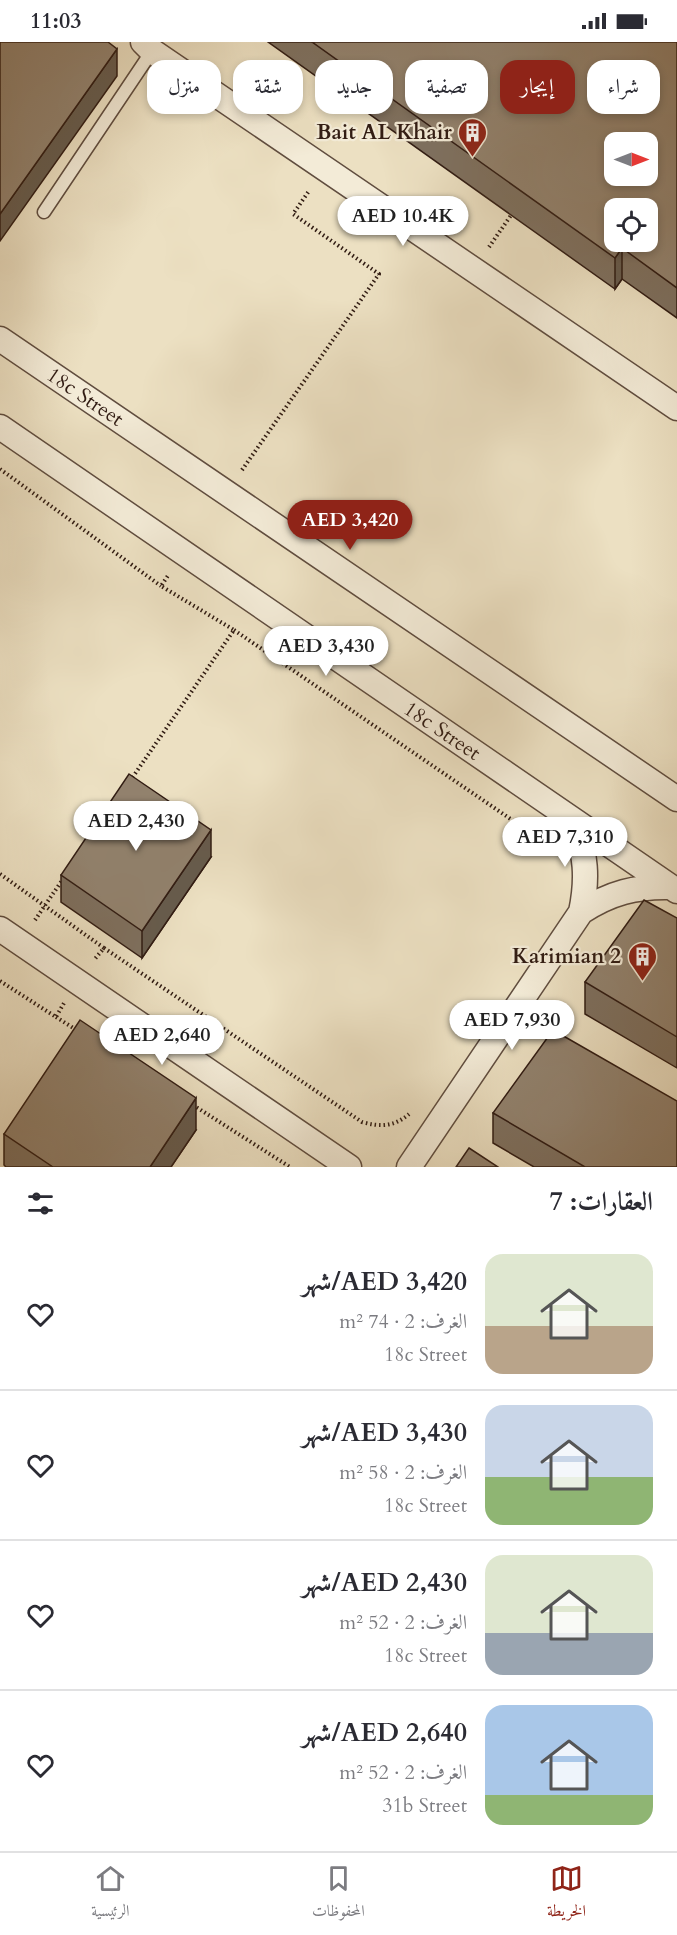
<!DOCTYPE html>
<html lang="ar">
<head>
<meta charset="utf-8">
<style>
	body { margin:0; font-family:Cardo,Amiri,serif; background:#f2f2f3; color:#2b2b33; direction:rtl; height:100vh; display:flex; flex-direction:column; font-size:22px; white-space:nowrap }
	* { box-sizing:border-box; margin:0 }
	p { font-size:20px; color:#7c7c81 }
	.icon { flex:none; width:33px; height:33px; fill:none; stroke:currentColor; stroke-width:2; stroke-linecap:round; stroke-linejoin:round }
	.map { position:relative; height:1125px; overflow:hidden; direction:ltr }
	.panel { display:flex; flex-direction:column; background:#fff; flex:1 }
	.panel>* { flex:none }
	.top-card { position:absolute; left:18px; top:18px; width:642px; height:54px; direction:rtl; display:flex; gap:12px }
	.needle { width:39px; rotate:90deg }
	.controls { position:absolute; left:604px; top:90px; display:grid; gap:12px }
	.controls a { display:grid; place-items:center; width:54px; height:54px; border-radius:12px; background:#fff; box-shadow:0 3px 9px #0003; font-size:30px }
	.price { position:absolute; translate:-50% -51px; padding:0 14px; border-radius:21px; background:#fff; color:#222; font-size:20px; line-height:39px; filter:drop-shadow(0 2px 3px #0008) }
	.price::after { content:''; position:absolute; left:50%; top:36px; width:18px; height:14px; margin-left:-9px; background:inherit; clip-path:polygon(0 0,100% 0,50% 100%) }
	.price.active { background:#8f2418; color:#fff }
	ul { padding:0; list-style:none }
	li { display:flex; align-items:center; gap:18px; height:150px; padding:0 24px }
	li+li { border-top:2px solid #e1e1e2 }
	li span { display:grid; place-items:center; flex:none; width:168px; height:120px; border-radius:18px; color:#555 }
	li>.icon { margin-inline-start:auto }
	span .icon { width:72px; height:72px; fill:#fffc; stroke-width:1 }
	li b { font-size:26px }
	h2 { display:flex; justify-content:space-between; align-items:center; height:72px; padding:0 24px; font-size:26px }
	.chip { padding:0 21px; border-radius:18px; background:#fff; box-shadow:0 3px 9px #0003; font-size:21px; line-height:54px }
	.chip.active { background:#8f2418; color:#fff }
	.status { display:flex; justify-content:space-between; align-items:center; height:42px; padding:0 30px; background:#fff; direction:ltr }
	.status svg { height:16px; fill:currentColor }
	.dock { display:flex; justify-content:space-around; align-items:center; height:84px; border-top:2px solid #e1e1e2; background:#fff; font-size:16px; color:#7c7c81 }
	.dock a { display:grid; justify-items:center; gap:3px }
	.dock .active { color:#8f2418 }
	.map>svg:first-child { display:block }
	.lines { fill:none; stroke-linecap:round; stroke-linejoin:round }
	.service-casing { stroke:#604d3f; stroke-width:15 }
	.minor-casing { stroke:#604d3f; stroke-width:27 }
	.path { stroke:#311c13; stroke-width:4; stroke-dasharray:1.5 3; stroke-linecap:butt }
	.service { stroke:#f3ebd7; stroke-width:12 }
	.minor { stroke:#f3ebd7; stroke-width:24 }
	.wall { fill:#7e705f; stroke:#311c13; stroke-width:1.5 }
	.shaded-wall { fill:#665b4d; stroke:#311c13; stroke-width:1.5 }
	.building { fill:#92826e; stroke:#311c13; stroke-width:1.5; fill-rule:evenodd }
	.labels { text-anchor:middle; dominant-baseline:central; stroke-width:4.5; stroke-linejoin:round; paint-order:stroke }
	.poi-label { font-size:21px; font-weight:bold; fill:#311c13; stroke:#f3ebd7; text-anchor:end }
	.street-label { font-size:21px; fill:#311c13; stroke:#f3ebd7 }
</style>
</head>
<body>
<div class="status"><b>11:03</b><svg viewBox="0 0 49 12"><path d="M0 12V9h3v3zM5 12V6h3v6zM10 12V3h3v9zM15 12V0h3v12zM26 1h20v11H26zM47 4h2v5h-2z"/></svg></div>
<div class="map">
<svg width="677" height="1125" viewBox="0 0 677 1125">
	<rect width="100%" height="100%" fill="#ece0c2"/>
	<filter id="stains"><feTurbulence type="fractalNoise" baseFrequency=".00333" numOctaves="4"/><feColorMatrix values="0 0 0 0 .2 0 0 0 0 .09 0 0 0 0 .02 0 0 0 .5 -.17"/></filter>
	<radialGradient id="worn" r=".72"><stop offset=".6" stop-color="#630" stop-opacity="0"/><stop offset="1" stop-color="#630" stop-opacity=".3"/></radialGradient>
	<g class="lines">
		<defs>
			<path id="service" d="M 44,170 L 152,9"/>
			<path id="minor" d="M 143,0 L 152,9 L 677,366
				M 0,297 L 677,757
				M 0,385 L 677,849
				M 574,779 C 586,811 588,837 581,870
				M 0,887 L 349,1125
				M 409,1125 L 581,870 C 610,851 636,844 671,845"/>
		</defs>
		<use href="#service" class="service-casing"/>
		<use href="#minor" class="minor-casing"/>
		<path class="path" d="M 489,205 L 514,169
			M 0,427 L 161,544
			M 242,428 L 379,232 L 293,172 L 309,149
			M 234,588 L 553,806
			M 130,739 L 234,588 L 161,544 L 169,532
			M 0,832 L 104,906 L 94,918
			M 35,878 L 63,837
			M 104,906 L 362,1080 C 380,1085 394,1085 409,1072
			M 0,939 L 56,975 L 64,961
			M 56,975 L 78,989
			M 193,1063 L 290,1125"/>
		<use href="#service" class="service"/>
		<use href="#minor" class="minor"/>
	</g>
	<path class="wall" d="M 268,0 L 677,0 L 677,276 L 622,237 L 615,247 Z
		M 211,815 L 142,916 L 61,860 L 61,833 Z
		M 677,876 L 677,1026 L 585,972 L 585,940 Z
		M 493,1071 L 677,1125 L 534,1125 L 493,1101 Z
		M 196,1088 L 171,1125 L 6,1125 L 4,1123 L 4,1092 Z"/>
	<path class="shaded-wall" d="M 117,7 L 117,34 L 0,199 L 0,172 Z
		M 622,206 L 622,237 L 615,247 L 615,216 Z
		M 211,788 L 211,815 L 142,916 L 142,889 Z
		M 196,1056 L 196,1088 L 171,1125 L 150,1125 Z"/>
	<path class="building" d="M 0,0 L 108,0 L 117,7 L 0,172 Z
		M 312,0 L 677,0 L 677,246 L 622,206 L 615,216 ZM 615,100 L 648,100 L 648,134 L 615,134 ZM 615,166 L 648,166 L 648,200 L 615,200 Z
		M 129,732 L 211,788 L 142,889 L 61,833 Z
		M 644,858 L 677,876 L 677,995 L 585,940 Z
		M 80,978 L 196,1056 L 150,1125 L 53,1125 L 4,1092 Z
		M 553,988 L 677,1059 L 677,1125 L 585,1125 L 493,1071 Z
		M 469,1106 L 498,1125 L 456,1125 Z"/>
	<defs>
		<symbol id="building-pin" viewBox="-11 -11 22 30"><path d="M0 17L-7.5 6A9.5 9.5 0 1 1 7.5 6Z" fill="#8f2418" stroke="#f3ebd7"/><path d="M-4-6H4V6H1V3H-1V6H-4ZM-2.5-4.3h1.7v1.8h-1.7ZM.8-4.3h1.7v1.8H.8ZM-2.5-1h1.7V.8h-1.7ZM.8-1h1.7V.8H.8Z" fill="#fff"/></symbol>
	</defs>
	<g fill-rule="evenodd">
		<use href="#building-pin" x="456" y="74" width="33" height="45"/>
		<use href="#building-pin" x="626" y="898" width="33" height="45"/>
	</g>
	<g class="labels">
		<g class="poi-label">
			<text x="452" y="90">Bait AL Khair</text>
			<text x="621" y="914">Karimian 2</text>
		</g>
		<g class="street-label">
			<text transform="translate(85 355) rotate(34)">18c Street</text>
			<text transform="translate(442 689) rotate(34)">18c Street</text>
		</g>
	</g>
	<rect width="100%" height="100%" filter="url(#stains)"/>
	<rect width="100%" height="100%" fill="url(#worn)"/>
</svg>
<div class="controls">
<a><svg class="needle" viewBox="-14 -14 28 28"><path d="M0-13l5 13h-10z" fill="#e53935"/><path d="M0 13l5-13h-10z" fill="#7c7c81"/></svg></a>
<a><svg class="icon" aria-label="locate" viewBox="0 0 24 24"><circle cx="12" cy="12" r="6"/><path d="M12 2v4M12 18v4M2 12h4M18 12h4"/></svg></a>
</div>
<b class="price" style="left:403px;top:205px">AED 10.4K</b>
<b class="price active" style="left:350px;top:509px">AED 3,420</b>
<b class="price" style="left:326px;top:635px">AED 3,430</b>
<b class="price" style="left:136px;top:810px">AED 2,430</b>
<b class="price" style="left:565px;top:826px">AED 7,310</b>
<b class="price" style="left:512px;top:1009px">AED 7,930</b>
<b class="price" style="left:162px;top:1024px">AED 2,640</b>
<div class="top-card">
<a class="chip">شراء</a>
<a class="chip active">إيجار</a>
<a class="chip">تصفية</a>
<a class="chip">جديد</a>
<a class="chip">شقة</a>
<a class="chip">منزل</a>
</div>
</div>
<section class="panel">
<h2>العقارات: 7<svg class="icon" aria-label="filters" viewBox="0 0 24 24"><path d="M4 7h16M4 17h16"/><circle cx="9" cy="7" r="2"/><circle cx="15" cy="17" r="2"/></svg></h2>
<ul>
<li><span style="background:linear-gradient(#dfe7d0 60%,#b9a48a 0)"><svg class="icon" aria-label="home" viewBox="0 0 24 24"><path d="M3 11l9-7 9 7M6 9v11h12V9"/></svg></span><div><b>AED 3,420/شهر</b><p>الغرف: 2 · 74 m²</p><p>18c Street</p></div><svg class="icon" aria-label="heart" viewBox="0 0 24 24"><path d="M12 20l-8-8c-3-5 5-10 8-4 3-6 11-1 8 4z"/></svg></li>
<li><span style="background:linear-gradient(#c9d6e8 60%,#8fb573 0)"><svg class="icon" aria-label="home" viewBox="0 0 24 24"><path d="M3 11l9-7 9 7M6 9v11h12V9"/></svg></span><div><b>AED 3,430/شهر</b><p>الغرف: 2 · 58 m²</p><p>18c Street</p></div><svg class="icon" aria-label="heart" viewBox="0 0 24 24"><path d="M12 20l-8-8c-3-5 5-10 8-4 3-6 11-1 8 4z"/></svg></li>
<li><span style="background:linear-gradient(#dfe7d0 65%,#9aa5b1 0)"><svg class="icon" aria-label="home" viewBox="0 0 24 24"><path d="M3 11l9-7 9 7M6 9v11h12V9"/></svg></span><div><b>AED 2,430/شهر</b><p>الغرف: 2 · 52 m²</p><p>18c Street</p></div><svg class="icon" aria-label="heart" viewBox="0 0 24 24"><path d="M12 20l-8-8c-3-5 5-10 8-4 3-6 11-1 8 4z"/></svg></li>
<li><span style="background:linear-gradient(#a9c7e8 75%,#8fb573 0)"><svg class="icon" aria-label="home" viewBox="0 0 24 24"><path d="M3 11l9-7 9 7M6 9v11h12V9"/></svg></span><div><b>AED 2,640/شهر</b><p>الغرف: 2 · 52 m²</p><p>31b Street</p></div><svg class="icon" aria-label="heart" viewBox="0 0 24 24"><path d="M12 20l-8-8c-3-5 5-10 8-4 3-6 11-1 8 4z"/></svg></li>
</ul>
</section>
<nav class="dock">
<a class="active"><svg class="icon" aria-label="map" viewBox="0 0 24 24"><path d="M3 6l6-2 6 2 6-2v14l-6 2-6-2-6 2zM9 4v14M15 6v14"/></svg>الخريطة</a>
<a><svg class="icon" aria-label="saved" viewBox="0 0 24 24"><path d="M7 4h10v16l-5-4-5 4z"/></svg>المحفوظات</a>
<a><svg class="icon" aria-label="home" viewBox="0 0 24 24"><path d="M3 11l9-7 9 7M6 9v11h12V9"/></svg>الرئيسية</a>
</nav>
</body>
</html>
